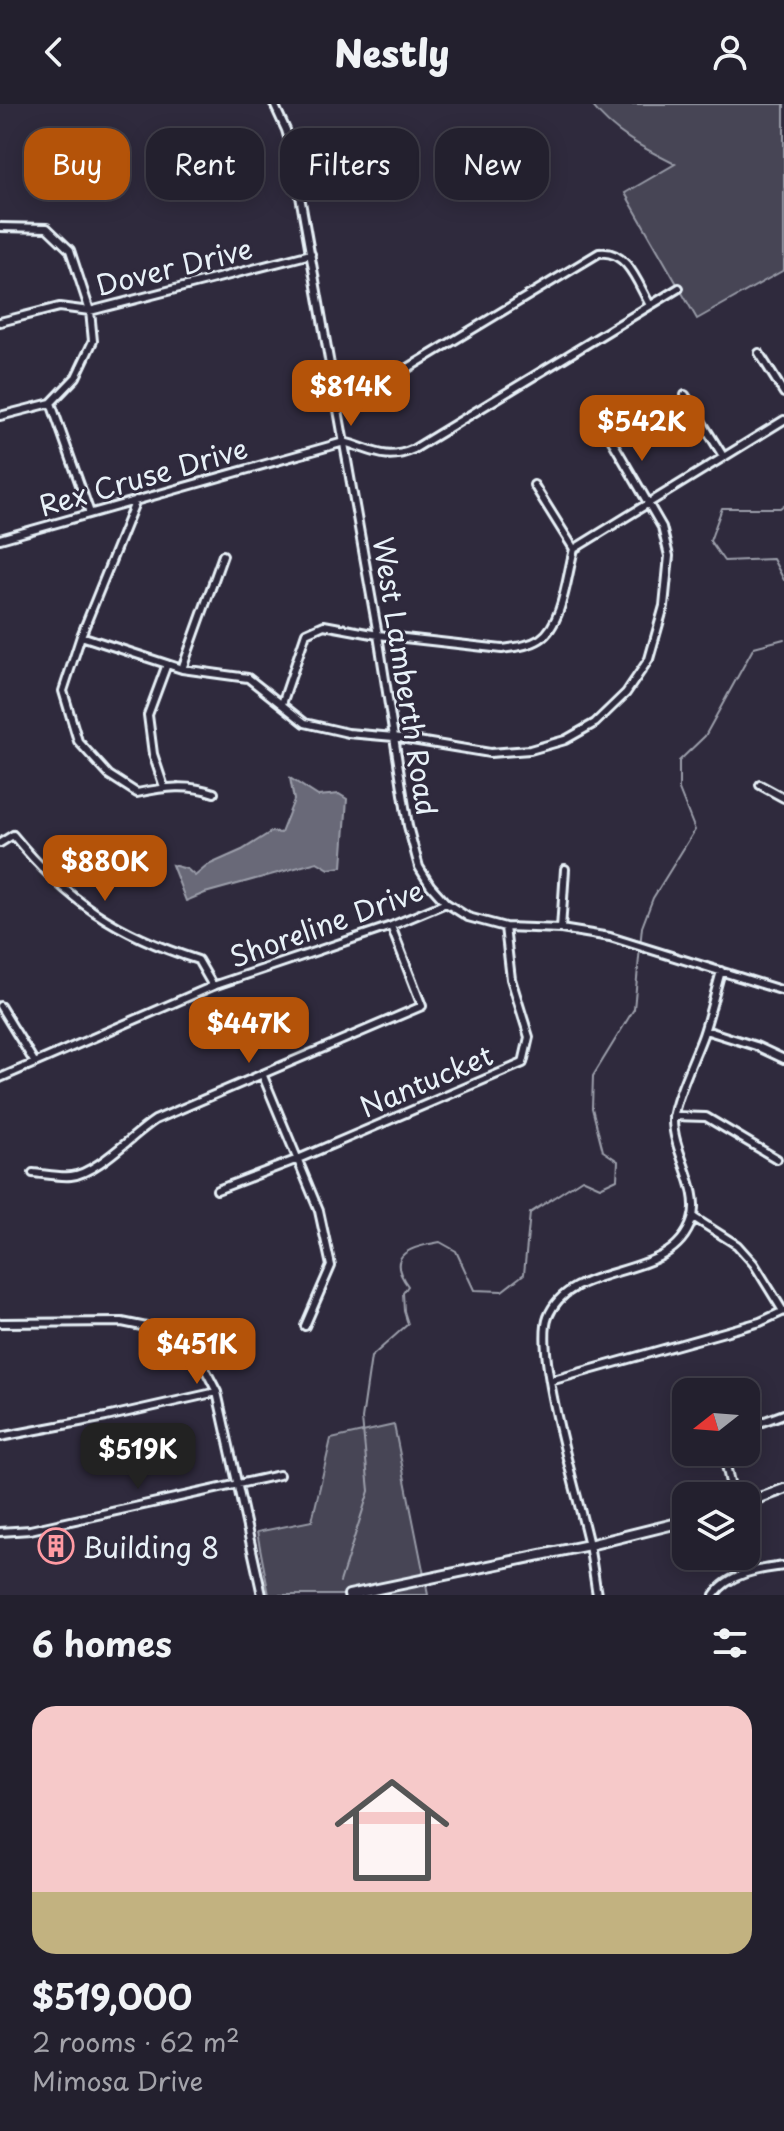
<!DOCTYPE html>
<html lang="en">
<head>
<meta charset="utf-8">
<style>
	body { margin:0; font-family:"Playpen Sans",sans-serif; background:#2b2836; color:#f1f3f6; height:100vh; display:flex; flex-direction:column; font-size:30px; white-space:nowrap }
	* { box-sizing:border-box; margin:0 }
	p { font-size:26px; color:#a3a3aa }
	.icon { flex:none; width:44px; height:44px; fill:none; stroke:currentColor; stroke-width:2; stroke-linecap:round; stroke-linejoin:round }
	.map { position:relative; height:1491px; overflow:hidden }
	.side { display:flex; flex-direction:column; background:#23202e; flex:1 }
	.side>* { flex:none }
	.top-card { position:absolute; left:24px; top:24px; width:736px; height:72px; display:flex; gap:16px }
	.needle { width:52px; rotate:253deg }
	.controls { position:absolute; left:672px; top:1274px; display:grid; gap:16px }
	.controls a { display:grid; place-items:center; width:88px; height:88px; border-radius:16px; background:#23202e; box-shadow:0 4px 20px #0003,0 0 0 2px #403e4a; font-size:40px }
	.price { position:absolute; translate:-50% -68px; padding:0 18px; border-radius:16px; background:#b45309; color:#fff; font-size:26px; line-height:52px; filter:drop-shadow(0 2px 4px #0008) }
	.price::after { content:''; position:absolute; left:50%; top:48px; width:24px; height:18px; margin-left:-12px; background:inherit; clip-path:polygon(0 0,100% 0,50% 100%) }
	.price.on { background:#222; color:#fff }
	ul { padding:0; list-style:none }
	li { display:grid; align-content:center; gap:16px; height:424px; padding:0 32px }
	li+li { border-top:2px solid #403e4a }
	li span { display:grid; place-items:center; height:248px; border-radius:24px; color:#555 }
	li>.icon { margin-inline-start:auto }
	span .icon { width:144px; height:144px; fill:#fffc; stroke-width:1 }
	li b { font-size:34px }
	h2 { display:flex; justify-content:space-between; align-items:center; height:96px; padding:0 32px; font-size:34px }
	.chip { padding:0 28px; border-radius:24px; background:#23202e; box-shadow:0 4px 20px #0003,0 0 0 2px #403e4a; font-size:28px; line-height:72px }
	.chip.on { background:#b45309; color:#fff }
	header { display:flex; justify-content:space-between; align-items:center; height:104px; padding:0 32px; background:#23202e; font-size:36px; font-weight:800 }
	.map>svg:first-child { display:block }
	.green { fill:#464455; stroke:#979aa6; stroke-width:2 }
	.water { fill:#696978; stroke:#9c9fab; stroke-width:2 }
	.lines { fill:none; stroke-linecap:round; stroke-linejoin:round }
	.stream { stroke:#9c9fab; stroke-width:2 }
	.minor-casing { stroke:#e8f1f8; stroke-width:12 }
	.major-casing { stroke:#e8f1f8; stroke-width:14 }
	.minor { stroke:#2f2a3d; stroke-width:6 }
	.major { stroke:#2f2a3d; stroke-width:8 }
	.labels { text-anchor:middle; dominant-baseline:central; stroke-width:6; stroke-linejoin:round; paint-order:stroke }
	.street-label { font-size:28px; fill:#e8f1f8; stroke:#2f2a3d }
	.poi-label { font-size:28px; fill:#e8f1f8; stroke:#2f2a3d; text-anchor:start }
</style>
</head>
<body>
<header><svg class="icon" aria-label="back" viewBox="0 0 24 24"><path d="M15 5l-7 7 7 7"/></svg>Nestly<svg class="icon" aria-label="person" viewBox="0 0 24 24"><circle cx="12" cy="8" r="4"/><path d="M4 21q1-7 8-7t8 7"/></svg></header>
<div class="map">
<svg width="784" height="1491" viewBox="0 0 784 1491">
	<rect width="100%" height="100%" fill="#2f2a3d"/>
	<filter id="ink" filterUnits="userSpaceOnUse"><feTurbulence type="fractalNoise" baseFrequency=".0125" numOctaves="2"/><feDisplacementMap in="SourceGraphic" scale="16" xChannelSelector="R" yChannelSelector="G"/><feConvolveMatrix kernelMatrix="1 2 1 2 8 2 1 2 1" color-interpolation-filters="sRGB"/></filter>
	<g filter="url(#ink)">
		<path class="green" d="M 591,0 L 784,0 L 784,166 L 697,215 L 625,89 L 675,60 C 643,44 613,29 591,0 Z
			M 394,1321 L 428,1491 L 269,1491 L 257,1428 L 312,1417 L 331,1335 Z"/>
		<path class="water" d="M 290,674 L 318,692 L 339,690 L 347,695 L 342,763 L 329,765 L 317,758 L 205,789 L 186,797 L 172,761 L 187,765 L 195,772 L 208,761 L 242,746 L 271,728 L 281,729 L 294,696 Z"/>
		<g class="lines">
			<path class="stream" d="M 784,401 L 780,404 L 722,404 L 710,437 L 724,457 L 773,455 L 784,476
				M 340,1478 L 369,1387 L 362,1315 L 371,1253 L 408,1220 L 404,1207 L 403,1189 L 408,1182 C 383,1149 413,1143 440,1138 L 456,1147 L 474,1186 L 502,1187 L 524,1170 L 530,1109 L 582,1075 L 600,1083 L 617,1075 L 618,1057 L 603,1047 L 592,1004 L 593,972 L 634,905 L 642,823 L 653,794 L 695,726 L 679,686 L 679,657 L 705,632 L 754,543 L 784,535"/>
			<defs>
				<path id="minor" d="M 274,0 L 286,26 L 292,47 L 378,531 L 408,722 L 419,763 L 430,781 L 446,799 L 468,813 L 505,823 L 561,825 L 610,833 L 784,887
					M 0,123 L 47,124 L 70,146 L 90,207 L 93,237 L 76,273 L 51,299
					M 0,218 L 59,203 L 90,207 L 311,150
					M 759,249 L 784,289
					M 685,291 L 723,352
					M 338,296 L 370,287 L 599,149 C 627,145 638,180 650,201
					M 51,299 L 90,409
					M 0,312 L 51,299
					M 534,381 L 574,445
					M 136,396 L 81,532 L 63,587 L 78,637 L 109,671 L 137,689 C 165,683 188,680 214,689
					M 0,435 L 344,338 C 373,346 385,358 414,345 L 679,184
					M 81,532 L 182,565 L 248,574 L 305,619 L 348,629 L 394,633 L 490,649 L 530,646 L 565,636 L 595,619 L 626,589 L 649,555 L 664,502 L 669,452 L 662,423 L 611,335
					M 182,565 L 223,451
					M 282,600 L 306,529 L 324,521 L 378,531 L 502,545 C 515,543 529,542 540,535 C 563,520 567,471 574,445 L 784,316
					M 760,681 L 784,694
					M 164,683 L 153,650 L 148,611 L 167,560
					M 0,739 L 13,731 C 67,797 116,830 198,856 L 213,882
					M 561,825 L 565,765
					M 0,902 L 35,959
					M 705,926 L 756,942 L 784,955
					M 263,972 L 319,1107 L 331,1162 L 305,1222
					M 0,974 L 213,882 L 391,822 L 446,799
					M 673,1012 L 706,1013 L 777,1055
					M 33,1069 C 45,1070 58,1073 71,1072 C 96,1070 132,1031 155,1016 L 422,902 L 391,822
					M 217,1086 L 298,1055 L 523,959 L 529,933 L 511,875 L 505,823
					M 693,1113 L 737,1141 L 754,1160 L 783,1207
					M 0,1219 L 122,1218 L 176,1229 L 199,1253 L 217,1288 L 262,1491
					M 550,1277 L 760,1218 L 784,1207
					M 746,1324 L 784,1310
					M 0,1333 L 106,1313 L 217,1288
					M 723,1348 L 733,1392
					M 0,1428 L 30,1426 L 279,1371
					M 597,1491 C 594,1473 592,1455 588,1437 C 578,1392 534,1249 548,1213 C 571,1154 671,1181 692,1116 C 702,1086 673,1049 673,1016 C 674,996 696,951 703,931 C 710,910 715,888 721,867
					M 714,1491 C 729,1469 759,1465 784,1462"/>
				<path id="major" d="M 746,1399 L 784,1385
					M 349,1491 L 589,1441 L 686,1417"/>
			</defs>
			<use href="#minor" class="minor-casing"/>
			<use href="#major" class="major-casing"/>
			<use href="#minor" class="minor"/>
			<use href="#major" class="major"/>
		</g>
	</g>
	<defs>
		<symbol id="building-ring" viewBox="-11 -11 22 22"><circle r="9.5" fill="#2f2a3d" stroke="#ff9aa2" stroke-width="1.5"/><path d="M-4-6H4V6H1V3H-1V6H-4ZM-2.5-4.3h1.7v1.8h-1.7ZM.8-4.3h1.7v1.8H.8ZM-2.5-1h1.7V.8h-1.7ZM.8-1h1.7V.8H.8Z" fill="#ff9aa2"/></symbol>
	</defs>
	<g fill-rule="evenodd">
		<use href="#building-ring" x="36" y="1422" width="40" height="40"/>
	</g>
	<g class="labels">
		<g class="street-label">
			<text transform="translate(174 162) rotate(-14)">Dover Drive</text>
			<text transform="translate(143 372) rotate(-16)">Rex Cruse Drive</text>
			<text transform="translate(406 572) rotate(81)">West Lamberth Road</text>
			<text transform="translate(326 819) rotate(-20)">Shoreline Drive</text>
			<text transform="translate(426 976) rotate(-23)">Nantucket</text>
		</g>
		<g class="poi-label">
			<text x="82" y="1442">Building 8</text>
		</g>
	</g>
</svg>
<div class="controls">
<a><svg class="needle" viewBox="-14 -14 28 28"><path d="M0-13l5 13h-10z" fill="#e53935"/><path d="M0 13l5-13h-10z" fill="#a3a3aa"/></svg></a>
<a><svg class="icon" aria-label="layers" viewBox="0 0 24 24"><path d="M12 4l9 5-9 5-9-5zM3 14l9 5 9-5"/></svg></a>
</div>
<b class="price" style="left:351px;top:324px">$814K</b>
<b class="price" style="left:642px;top:359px">$542K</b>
<b class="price" style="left:105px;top:799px">$880K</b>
<b class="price" style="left:249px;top:961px">$447K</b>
<b class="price" style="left:197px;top:1282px">$451K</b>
<b class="price on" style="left:138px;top:1387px">$519K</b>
<div class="top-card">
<a class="chip on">Buy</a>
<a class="chip">Rent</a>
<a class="chip">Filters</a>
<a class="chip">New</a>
</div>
</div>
<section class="side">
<h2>6 homes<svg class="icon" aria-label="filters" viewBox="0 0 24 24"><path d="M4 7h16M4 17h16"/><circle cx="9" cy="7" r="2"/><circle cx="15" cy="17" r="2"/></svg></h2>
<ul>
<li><span style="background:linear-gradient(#f6c9c9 75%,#c2b280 0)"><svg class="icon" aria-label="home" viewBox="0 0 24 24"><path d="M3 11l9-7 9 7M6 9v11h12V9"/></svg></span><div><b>$519,000</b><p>2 rooms · 62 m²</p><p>Mimosa Drive</p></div></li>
</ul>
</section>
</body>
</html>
